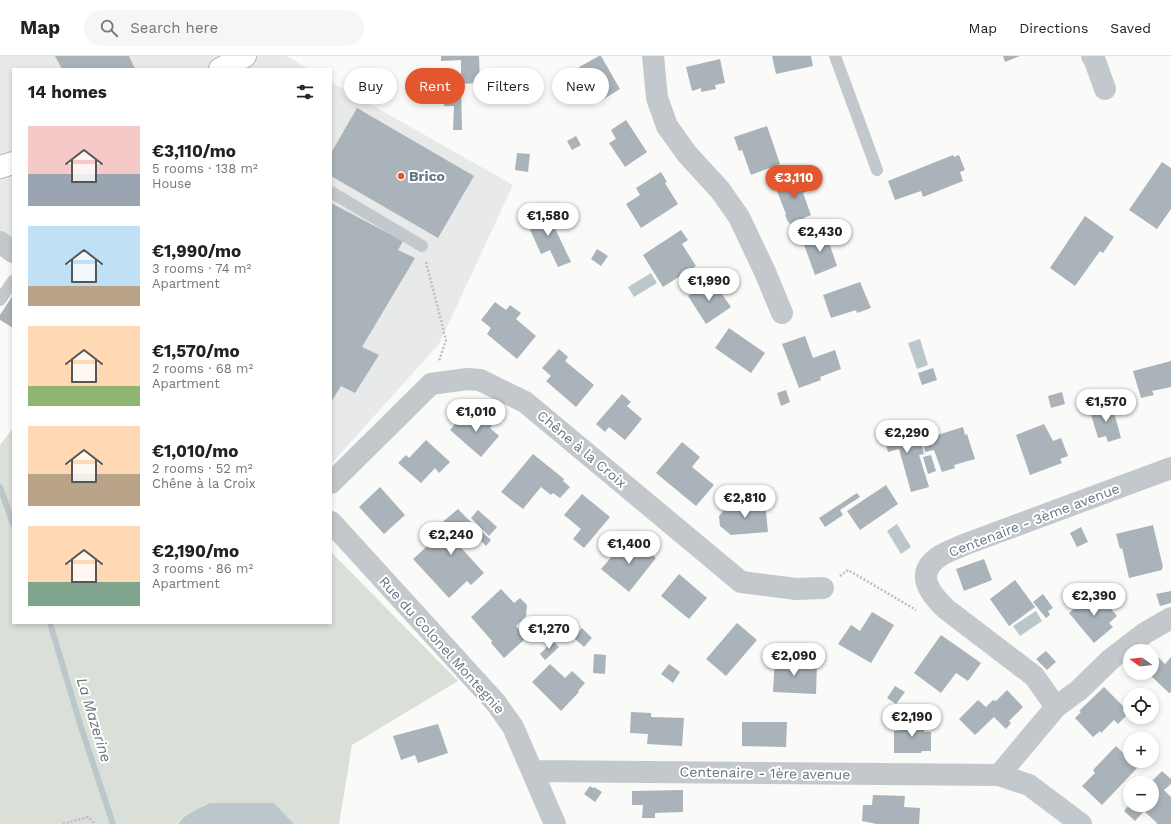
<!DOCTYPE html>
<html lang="en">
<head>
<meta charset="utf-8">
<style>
	body { margin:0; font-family:"Work Sans",sans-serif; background:#f6f6f6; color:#222; height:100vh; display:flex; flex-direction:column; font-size:15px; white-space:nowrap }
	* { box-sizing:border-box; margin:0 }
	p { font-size:13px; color:#767676 }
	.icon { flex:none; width:22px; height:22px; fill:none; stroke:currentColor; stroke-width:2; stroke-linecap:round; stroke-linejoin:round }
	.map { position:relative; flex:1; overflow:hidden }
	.sheet { position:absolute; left:12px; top:12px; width:320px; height:556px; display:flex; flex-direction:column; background:#fff; border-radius:0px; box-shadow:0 2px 6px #0003 }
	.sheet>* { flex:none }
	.guide { position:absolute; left:344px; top:12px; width:380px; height:36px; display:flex; gap:8px }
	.needle { width:26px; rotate:284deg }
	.buttons { position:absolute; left:1123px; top:588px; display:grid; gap:8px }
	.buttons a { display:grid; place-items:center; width:36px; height:36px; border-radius:50%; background:#fff; box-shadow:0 2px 6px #0003; font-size:20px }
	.price { position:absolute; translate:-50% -34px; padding:0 9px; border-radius:14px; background:#fff; color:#222; font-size:13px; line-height:26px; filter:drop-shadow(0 1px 2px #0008) }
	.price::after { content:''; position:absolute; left:50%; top:24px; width:12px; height:9px; margin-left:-6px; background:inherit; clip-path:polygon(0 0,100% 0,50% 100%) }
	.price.current { background:#e4572e; color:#fff }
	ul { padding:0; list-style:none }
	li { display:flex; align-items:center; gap:12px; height:100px; padding:0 16px }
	li span { display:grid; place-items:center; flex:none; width:112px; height:80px; border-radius:0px; color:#555 }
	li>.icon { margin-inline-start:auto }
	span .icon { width:48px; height:48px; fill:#fffc; stroke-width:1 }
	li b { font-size:17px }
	h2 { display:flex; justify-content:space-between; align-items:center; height:48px; padding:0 16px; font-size:17px }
	.chip { padding:0 14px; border-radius:18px; background:#fff; box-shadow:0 2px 6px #0003; font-size:14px; line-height:36px }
	.chip.current { background:#e4572e; color:#fff }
	header { display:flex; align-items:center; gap:24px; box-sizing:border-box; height:56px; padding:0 20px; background:#fff; border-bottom:1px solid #e0e0e0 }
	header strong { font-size:19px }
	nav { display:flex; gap:22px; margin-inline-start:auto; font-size:14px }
	.search { width:280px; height:36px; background:#f6f6f6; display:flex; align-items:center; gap:10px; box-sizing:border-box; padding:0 14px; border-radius:22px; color:#767676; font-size:15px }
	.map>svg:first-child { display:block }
	.built { fill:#e8e9e9 }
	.green { fill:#dadfd7 }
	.water { fill:#bbc7cb }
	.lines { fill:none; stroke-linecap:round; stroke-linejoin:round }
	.stream { stroke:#bbc7cb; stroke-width:6 }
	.building { fill:#aab3b9 }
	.secondary-casing { stroke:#b3babf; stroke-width:24 }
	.path { stroke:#bbbfc2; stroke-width:2.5; stroke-dasharray:2 2; stroke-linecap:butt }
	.service { stroke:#c3c8cc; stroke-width:12 }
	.minor { stroke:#c3c8cc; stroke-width:22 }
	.secondary { stroke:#fff; stroke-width:22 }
	.poi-dot { fill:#e4572e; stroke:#fff; stroke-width:1.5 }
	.labels { text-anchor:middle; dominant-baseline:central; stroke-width:4; stroke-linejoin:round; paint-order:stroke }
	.poi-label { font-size:14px; font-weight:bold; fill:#657683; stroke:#fff; text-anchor:start }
	.street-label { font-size:14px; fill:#657683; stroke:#fff }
	.water-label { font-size:15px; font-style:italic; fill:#60757c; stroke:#fff }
</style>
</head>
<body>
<header>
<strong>Map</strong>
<div class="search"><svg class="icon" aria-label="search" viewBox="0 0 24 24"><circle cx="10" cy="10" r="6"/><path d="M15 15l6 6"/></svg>Search here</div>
<nav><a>Map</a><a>Directions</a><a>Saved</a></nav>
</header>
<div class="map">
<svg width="1171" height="768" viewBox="0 0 1171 768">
	<rect width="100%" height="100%" fill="#fafaf8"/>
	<path class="built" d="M 0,0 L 286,0 L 309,13 L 13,13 L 13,190 L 0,183 Z
		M 331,26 L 513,129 L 439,288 L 331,408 Z"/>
	<path class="green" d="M 13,372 L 13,567 L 331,567 L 331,496 L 458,625 L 352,689 L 339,768 L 294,768 L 274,747 L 211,747 L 193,756 L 179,765 L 178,768 L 0,768 L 0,389 Z"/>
	<path class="water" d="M 651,217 L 657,227 L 634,241 L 628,231 Z
		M 920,283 L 928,309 L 917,313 L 908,287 Z
		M 897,468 L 911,491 L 901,498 L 887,475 Z
		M 1036,555 L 1042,565 L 1020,580 L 1013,570 Z
		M 210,747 L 274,747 L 294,768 L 178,768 C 184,758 201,752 210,747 Z"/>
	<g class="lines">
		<path class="stream" d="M 0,431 L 13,468
			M 50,567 L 81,671 L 113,768"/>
	</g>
	<path class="building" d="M 55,0 L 129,0 L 135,13 L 62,13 Z
		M 441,0 L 479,0 L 480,27 L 461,28 L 462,74 L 453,74 L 454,50 L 444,50 L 445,25 L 461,26 L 461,4 L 441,5 Z
		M 599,0 L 601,0 L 620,33 L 599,46 L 579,11 Z
		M 772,0 L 811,0 L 813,10 L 776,18 Z
		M 1003,0 L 1020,0 L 1005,6 Z
		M 720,3 L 725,27 L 715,29 L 716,33 L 701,36 L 701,32 L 692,35 L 686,11 Z
		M 357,52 L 474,120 L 438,182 L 331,120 L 331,97 Z
		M 626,64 L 647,96 L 625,111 L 609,87 L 616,83 L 611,74 Z
		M 767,70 L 780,108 L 751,119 L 742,94 L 739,95 L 734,81 Z
		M 576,80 L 581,89 L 572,94 L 567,85 Z
		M 517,97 L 530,98 L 528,116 L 515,114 Z
		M 953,99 L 954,101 L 959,99 L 965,114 L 960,116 L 963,125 L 923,141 L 921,135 L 895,144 L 888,125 Z
		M 1162,106 L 1171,112 L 1171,153 L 1157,173 L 1129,154 Z
		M 661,116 L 667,126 L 665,127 L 678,148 L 641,172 L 626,148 L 640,139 L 636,132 Z
		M 805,119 L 810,134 L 803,137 L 811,159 L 790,168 L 787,164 L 785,159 L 786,158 L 775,130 Z
		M 331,147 L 403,185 L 398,194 L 415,202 L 362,291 L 379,299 L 355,337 L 341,330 L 331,346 Z
		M 537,149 L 543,162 L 549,160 L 571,206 L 558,211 L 550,194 L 541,198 L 528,169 L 535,166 L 529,152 Z
		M 1085,160 L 1114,181 L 1103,197 L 1100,195 L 1075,230 L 1050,212 Z
		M 681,174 L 688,184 L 682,188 L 696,210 L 663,231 L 643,199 Z
		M 825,175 L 837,210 L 815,219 L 802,183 Z
		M 597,193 L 608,200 L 601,210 L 591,203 Z
		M 712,224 L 731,251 L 706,268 L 688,240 Z
		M 860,226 L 871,252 L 857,257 L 856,254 L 831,262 L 823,239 Z
		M 13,239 L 13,272 L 0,264 L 0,259 Z
		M 495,246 L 506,254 L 510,249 L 521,257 L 516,263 L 536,280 L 517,303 L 487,278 L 491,272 L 481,264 Z
		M 729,272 L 765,297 L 751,317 L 715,292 Z
		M 805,280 L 813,302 L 835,294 L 841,313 L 820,321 L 821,324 L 799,332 L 782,288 Z
		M 559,293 L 568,301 L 565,305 L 594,329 L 576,351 L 546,325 L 551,320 L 542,312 Z
		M 1171,305 L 1171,331 L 1152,335 L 1154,339 L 1141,342 L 1133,315 Z
		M 933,312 L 937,324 L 922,329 L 918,317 Z
		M 786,334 L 790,346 L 781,350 L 777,337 Z
		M 1062,336 L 1065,348 L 1051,352 L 1048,340 Z
		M 622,338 L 631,346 L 627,350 L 642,363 L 625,384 L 609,371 L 605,376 L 596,368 Z
		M 1112,349 L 1121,382 L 1108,386 L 1106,380 L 1098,382 L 1090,355 Z
		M 478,354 L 489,364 L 487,366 L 492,370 L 490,372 L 499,380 L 481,401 L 450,374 L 459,363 L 465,368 Z
		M 910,367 L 916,387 L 921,385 L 924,398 L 919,399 L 929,431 L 911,436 L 899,393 L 888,396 L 881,372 L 893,369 L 894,372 Z
		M 1044,368 L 1053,385 L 1061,382 L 1068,400 L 1060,403 L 1062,407 L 1030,419 L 1016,379 Z
		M 963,371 L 965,379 L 967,378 L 975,403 L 954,409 L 955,412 L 942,416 L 934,394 L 925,396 L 924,391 L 934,388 L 931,381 Z
		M 426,384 L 450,406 L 439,417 L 435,412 L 421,427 L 398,407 L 406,399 L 409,402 Z
		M 682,386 L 700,401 L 692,411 L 714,429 L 696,450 L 656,417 Z
		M 533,398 L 564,423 L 563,425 L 570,431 L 560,442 L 553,437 L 551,439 L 541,431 L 523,453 L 501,436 Z
		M 931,399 L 936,415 L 928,418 L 923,401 Z
		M 886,429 L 898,448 L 860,474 L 847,455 Z
		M 380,431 L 405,459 L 384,478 L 359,451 Z
		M 857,437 L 860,441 L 840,454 L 843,459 L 825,471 L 819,462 Z
		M 582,438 L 610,461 L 584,492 L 573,483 L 581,473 L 564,459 Z
		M 765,445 L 768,476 L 731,479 L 720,470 L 719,460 L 728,449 Z
		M 458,453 L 468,463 L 491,484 L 486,490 L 468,471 L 460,479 L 461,481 L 456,486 L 484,517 L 471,529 L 467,525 L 449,542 L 413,503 L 444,475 L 439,469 Z
		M 478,454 L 497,471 L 489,480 L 471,462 Z
		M 1153,469 L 1163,511 L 1162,512 L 1162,514 L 1129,522 L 1122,492 L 1120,493 L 1116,478 Z
		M 1081,471 L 1088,486 L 1077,491 L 1070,477 Z
		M 627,483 L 636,491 L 639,487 L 656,502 L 629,536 L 601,513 Z
		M 984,503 L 992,524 L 964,535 L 956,513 Z
		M 679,518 L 707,542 L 689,563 L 661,540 Z
		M 1015,524 L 1035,551 L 1009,570 L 990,543 Z
		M 501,533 L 514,547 L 520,542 L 527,549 L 526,560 L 516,570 L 526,582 L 504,602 L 491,587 L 492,585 L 471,561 Z
		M 1096,535 L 1117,560 L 1109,567 L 1113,571 L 1094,587 L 1069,557 Z
		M 1171,535 L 1171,547 L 1160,550 L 1156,538 Z
		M 1043,538 L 1053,552 L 1048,555 L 1050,559 L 1046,562 L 1033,546 Z
		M 872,556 L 894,569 L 871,607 L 838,588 L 851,569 L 860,575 Z
		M 737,567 L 757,584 L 726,620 L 706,603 Z
		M 582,572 L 592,582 L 584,591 L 574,582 Z
		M 941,579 L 981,607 L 968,625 L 956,617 L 941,637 L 914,617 Z
		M 553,585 L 559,591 L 545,604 L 540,598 Z
		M 1046,595 L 1056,606 L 1047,614 L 1036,603 Z
		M 594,598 L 606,599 L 605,618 L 593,617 Z
		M 775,600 L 793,601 L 792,610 L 796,610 L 796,607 L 817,608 L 816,638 L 773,636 Z
		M 1158,601 L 1165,608 L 1171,601 L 1171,636 L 1169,637 L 1148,617 L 1152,617 L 1152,607 Z
		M 550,608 L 565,622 L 572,615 L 585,627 L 578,635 L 579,636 L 561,655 L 532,626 Z
		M 669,608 L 680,616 L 673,627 L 661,618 Z
		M 895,630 L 905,636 L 896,648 L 887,642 Z
		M 1104,631 L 1126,653 L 1123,655 L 1127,659 L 1118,668 L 1114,664 L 1101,677 L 1100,675 L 1093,681 L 1075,662 L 1081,656 L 1079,655 Z
		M 1007,634 L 1023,651 L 1009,665 L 1011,667 L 1006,673 L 994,661 L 975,679 L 959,663 L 978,644 L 986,651 L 993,644 L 996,645 Z
		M 631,656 L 651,657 L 651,661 L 684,662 L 682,690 L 647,688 L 648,678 L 630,677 Z
		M 904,664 L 925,664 L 924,676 L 931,676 L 931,695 L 922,695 L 921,697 L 894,697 L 894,675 L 904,674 Z
		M 742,666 L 787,666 L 786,691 L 742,690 Z
		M 438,668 L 448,697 L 418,707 L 415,699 L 401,704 L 393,680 Z
		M 1116,690 L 1138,711 L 1102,749 L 1082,730 L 1095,717 L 1093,714 Z
		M 1162,715 L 1171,723 L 1171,728 L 1164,734 L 1171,741 L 1171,768 L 1156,768 L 1157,767 L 1144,755 L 1135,765 L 1124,755 L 1129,749 L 1152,749 L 1152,727 L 1150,727 Z
		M 590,730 L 593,732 L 594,731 L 602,736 L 595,746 L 584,738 Z
		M 683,734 L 683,756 L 655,757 L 655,762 L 642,762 L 643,749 L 632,749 L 632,735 Z
		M 873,739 L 905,740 L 904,751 L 920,752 L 919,768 L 877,768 L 862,765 L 863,749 L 872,749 Z"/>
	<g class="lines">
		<defs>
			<path id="secondary" d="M 220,13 L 245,0
				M 0,111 L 13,107"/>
		</defs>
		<use href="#secondary" class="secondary-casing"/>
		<path class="path" d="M 426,206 L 446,284 L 439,305
			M 840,520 L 848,514 L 916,554
			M 63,768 L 88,761 L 95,768"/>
		<path class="service" d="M 835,0 L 877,114
			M 331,136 L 422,190
			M 0,244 L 13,225"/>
		<path class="minor" d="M 653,0 L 657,42 L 667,70 L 687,98 L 720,134 L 739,161 L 765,216 L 782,257
			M 1092,0 L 1095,5 L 1105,33
			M 0,186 L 13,196
			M 331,427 L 431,328 L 467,323 L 480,324 L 525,346 L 741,526 L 796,533 L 823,532
			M 331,466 L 496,647 L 513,671 L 555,768
			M 1056,651 L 1034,620 L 946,553 C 929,537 914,517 940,500 C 948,495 957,492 966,488 L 1171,412
			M 532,715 L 999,719 L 1029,729 L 1081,768
			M 999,719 L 1056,651 L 1079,634 L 1111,603 L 1145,577 L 1171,562"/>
		<use href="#secondary" class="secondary"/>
	</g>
	<circle class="poi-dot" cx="401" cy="120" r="4"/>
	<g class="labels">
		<g class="poi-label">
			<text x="409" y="120">Brico</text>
		</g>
		<g class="street-label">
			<text transform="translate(582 393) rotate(40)">Chêne à la Croix</text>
			<text transform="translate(1034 464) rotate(-21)">Centenaire - 3ème avenue</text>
			<text transform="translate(442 589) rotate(48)">Rue du Colonel Montegnie</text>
			<text transform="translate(765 717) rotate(1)">Centenaire - 1ère avenue</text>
		</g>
		<g class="water-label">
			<text transform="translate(94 664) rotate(73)">La Mazerine</text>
		</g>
	</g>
</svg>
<div class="buttons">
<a><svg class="needle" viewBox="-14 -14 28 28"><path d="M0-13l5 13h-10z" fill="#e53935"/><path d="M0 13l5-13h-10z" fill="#767676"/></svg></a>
<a><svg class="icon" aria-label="locate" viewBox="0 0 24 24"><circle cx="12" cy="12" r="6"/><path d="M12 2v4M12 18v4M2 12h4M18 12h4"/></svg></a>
<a>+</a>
<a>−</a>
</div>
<b class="price current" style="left:794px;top:143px">€3,110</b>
<b class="price" style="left:548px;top:181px">€1,580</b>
<b class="price" style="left:820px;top:197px">€2,430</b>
<b class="price" style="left:709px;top:246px">€1,990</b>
<b class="price" style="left:1106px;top:367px">€1,570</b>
<b class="price" style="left:476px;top:377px">€1,010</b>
<b class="price" style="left:907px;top:398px">€2,290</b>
<b class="price" style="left:745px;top:463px">€2,810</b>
<b class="price" style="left:451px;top:500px">€2,240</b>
<b class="price" style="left:629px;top:509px">€1,400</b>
<b class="price" style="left:1094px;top:561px">€2,390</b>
<b class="price" style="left:549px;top:594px">€1,270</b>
<b class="price" style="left:794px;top:621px">€2,090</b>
<b class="price" style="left:912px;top:682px">€2,190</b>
<div class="guide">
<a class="chip">Buy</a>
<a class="chip current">Rent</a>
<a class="chip">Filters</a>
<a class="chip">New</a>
</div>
<section class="sheet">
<h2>14 homes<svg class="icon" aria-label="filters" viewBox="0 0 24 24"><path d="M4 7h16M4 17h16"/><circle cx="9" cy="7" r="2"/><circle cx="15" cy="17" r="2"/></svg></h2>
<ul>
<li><span style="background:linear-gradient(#f6c9c9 60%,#9aa5b1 0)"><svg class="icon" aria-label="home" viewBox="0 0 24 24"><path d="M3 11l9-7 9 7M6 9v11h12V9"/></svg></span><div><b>€3,110/mo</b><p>5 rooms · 138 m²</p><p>House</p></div></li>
<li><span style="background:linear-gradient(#bfe0f5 75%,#b9a48a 0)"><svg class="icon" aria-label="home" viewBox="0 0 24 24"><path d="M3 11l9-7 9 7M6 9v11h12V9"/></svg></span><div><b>€1,990/mo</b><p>3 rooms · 74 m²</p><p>Apartment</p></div></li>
<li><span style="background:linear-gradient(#ffd9b3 75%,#8fb573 0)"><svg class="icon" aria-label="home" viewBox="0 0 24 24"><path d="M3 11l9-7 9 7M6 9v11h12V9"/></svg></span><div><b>€1,570/mo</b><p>2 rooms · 68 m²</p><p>Apartment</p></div></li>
<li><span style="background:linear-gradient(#ffd9b3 60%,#b9a48a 0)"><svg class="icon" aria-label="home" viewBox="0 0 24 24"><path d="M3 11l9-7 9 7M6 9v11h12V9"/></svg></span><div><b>€1,010/mo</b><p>2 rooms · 52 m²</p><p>Chêne à la Croix</p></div></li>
<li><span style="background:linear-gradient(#ffd9b3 70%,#7fa58c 0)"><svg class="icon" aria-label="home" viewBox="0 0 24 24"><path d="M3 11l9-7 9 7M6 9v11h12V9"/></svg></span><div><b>€2,190/mo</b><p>3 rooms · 86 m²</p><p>Apartment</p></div></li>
</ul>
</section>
</div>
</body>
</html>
